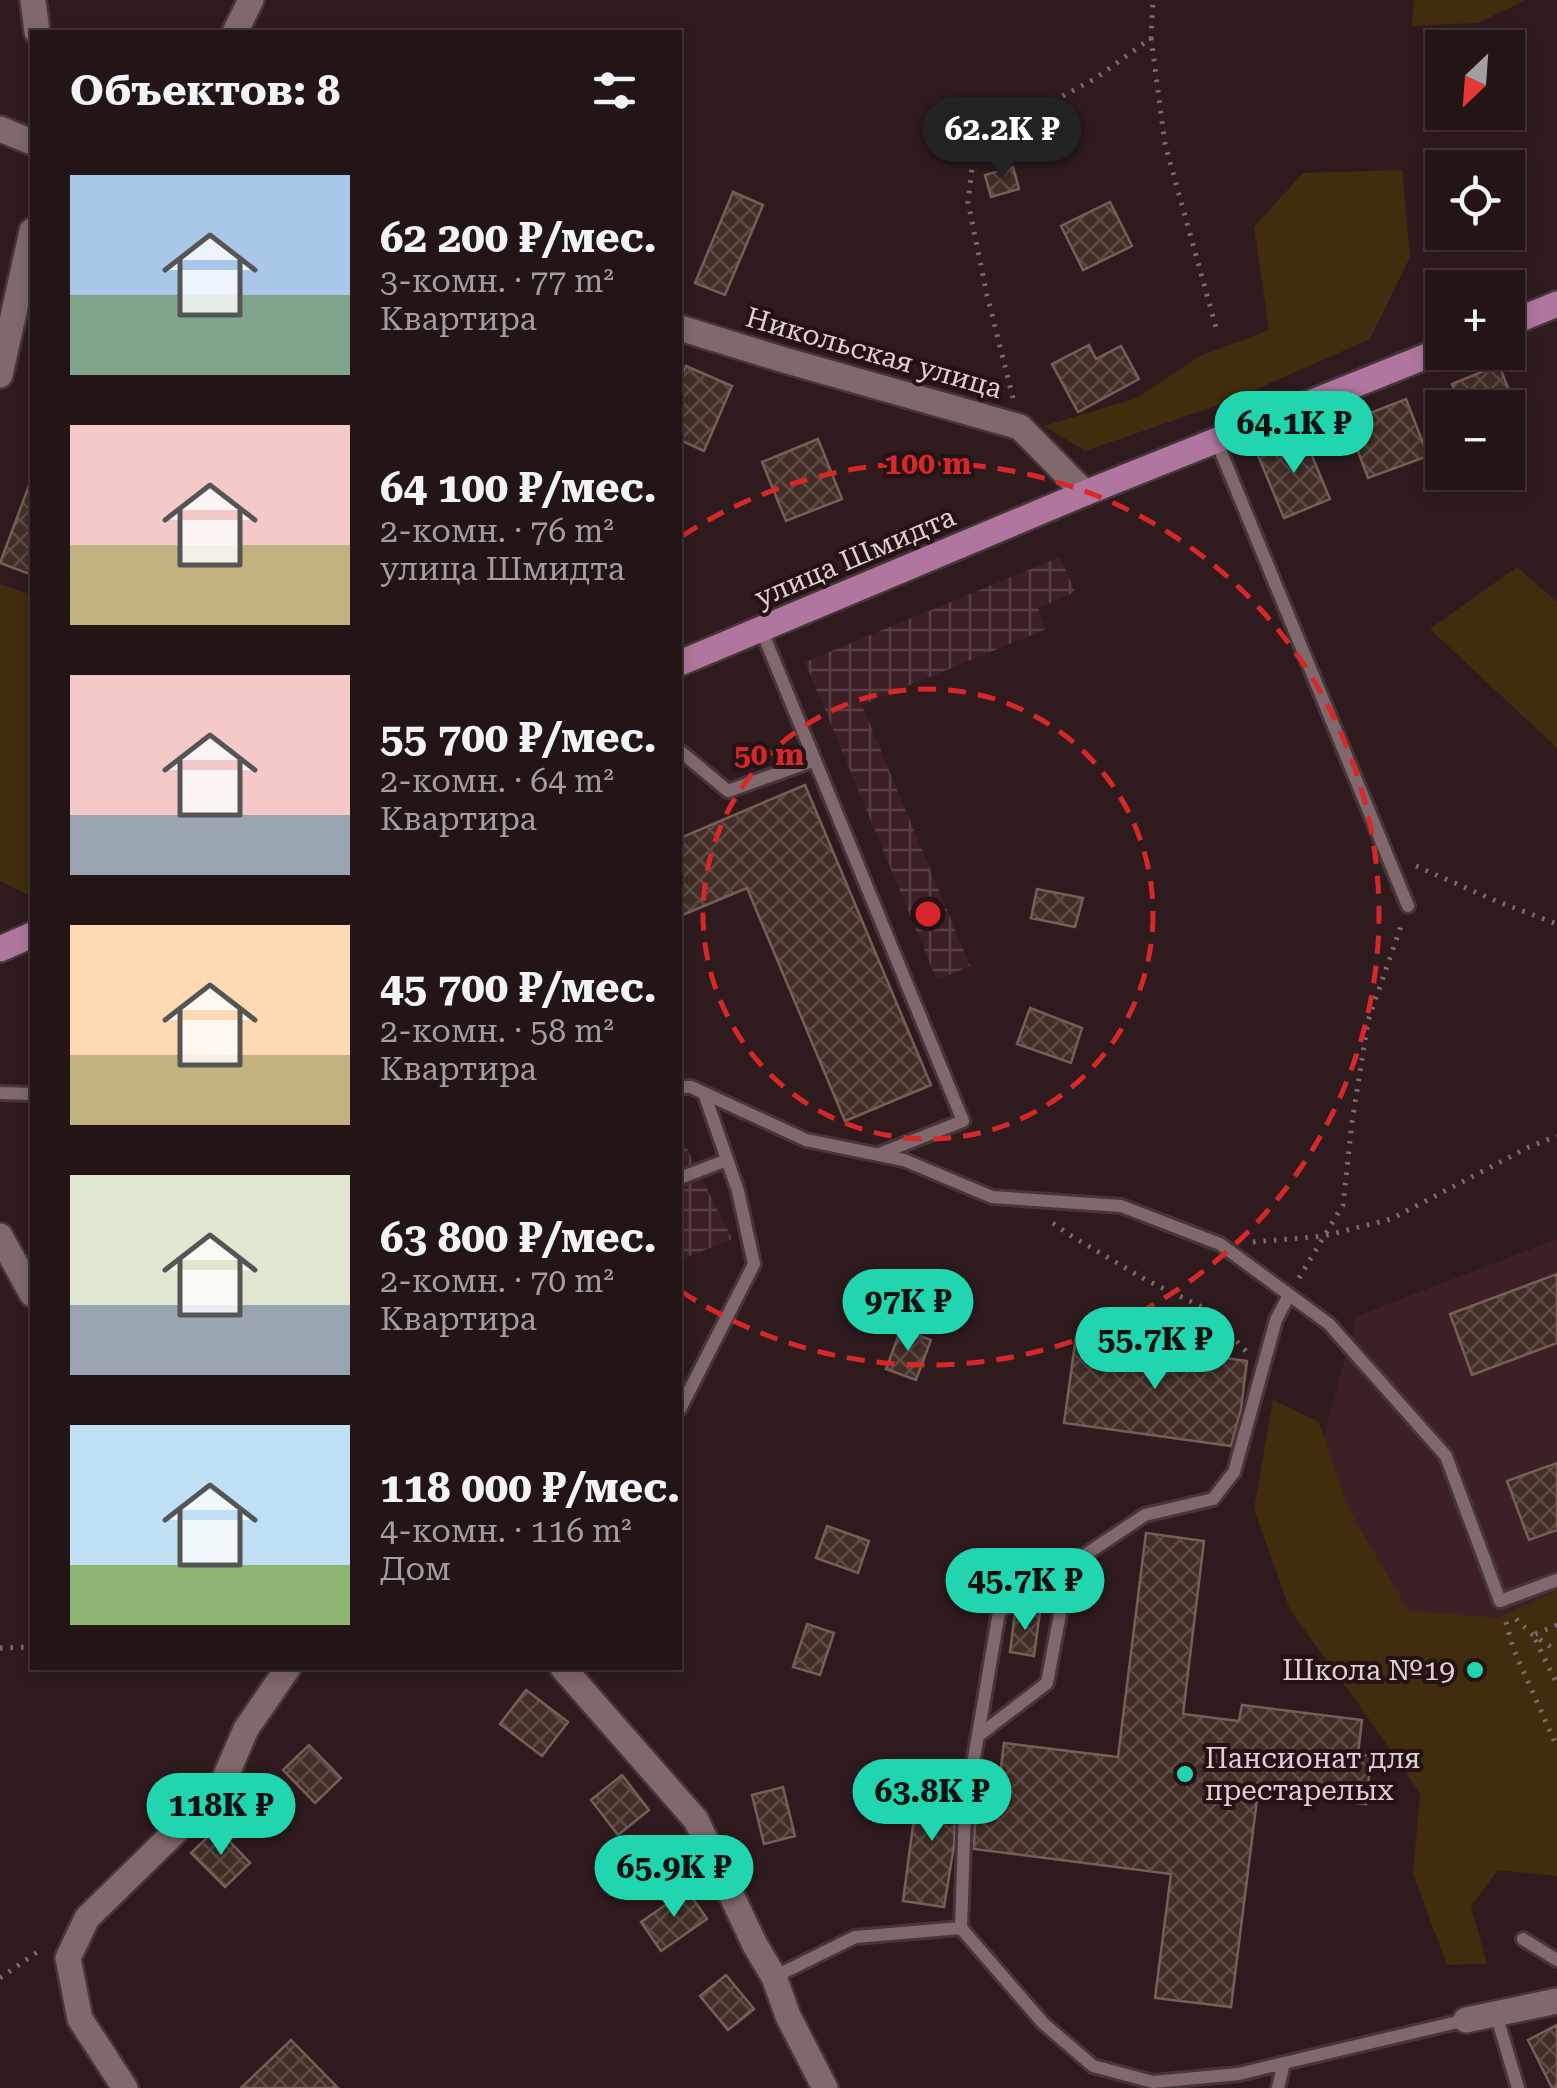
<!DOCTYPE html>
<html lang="ru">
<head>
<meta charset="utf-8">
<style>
	body { margin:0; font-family:"Roboto Serif",serif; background:#2f2123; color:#f1f3f6; height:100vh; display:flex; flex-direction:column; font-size:38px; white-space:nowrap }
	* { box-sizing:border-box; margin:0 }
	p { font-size:32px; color:#a39ea1 }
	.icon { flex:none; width:55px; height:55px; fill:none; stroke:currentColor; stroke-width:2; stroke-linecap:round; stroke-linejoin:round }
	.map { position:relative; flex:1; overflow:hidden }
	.panel { position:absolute; left:30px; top:30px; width:652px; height:1640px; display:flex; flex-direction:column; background:#231416; border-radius:0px; box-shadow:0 5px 15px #0003,0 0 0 2px #403335 }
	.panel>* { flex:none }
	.needle { width:65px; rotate:205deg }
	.controls { position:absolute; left:1425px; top:30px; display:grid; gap:20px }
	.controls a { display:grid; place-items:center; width:100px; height:100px; border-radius:0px; background:#231416; box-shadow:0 5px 15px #0003,0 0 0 2px #403335; font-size:50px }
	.price { position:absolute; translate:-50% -85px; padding:0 22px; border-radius:35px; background:#21d5af; color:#111; font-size:32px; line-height:65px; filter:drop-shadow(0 2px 5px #0008) }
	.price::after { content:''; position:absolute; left:50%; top:60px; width:30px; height:22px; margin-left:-15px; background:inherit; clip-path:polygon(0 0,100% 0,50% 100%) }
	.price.current { background:#222; color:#fff }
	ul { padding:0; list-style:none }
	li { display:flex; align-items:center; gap:30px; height:250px; padding:0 40px }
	li span { display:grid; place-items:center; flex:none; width:280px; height:200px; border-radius:0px; color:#555 }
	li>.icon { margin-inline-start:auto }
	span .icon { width:120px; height:120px; fill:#fffc; stroke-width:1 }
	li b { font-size:42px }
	h2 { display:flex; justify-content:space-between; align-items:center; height:120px; padding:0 40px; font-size:42px }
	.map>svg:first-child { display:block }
	.built { fill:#3c2025 }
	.industrial { fill:url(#industrial-grid) }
	.green { fill:#412c0d }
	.building { fill:url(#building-cross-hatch); stroke:#765f57; stroke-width:2.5 }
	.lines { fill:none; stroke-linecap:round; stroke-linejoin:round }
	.lane-casing { stroke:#463639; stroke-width:18 }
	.street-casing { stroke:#463639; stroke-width:30 }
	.primary-casing { stroke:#463639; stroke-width:30 }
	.path { stroke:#7d6b6e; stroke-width:5; stroke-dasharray:2.5 8; stroke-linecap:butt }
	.lane { stroke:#81686c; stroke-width:12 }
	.street { stroke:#81686c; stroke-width:25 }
	.primary { stroke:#b0769d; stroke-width:25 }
	.ring { fill:none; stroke:#d62828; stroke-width:5; stroke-dasharray:18 12 }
	.poi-dot { fill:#21d5af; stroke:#251215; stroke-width:4 }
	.labels { text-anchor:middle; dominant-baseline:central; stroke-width:8; stroke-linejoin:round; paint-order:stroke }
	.street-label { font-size:28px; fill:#dfd1d3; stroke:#251215 }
	.poi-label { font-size:28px; fill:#dfd1d3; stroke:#251215; text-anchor:end }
	.centre { fill:#d62828; stroke:#251215; stroke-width:5 }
	.ring-label { font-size:30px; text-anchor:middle; font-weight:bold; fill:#d62828; stroke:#251215; stroke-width:8; stroke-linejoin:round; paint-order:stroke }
</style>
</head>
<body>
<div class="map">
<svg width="1557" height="2088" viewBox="0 0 1557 2088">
	<defs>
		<pattern id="industrial-grid" width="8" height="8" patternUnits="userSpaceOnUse" patternTransform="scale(2.5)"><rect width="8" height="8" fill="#3c2025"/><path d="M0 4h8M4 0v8" fill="none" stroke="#583f44"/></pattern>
		<pattern id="building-cross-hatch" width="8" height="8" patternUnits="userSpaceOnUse" patternTransform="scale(2.5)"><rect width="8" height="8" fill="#422e26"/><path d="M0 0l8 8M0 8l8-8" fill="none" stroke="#5d4b45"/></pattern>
	</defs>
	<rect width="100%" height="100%" fill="#2f1b1e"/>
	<path class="built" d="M 1557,1239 L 1557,1874 L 1307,1495 L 1357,1316 Z"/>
	<path class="industrial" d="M 1060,557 L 1075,592 L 1038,608 L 1046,629 L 862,705 L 970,966 L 937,980 L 805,662 Z
		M 680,1134 L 732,1239 L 680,1260 Z"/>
	<path class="green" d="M 1414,0 L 1526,0 L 1478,23 L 1412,26 Z
		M 1402,170 L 1410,257 L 1370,339 L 1230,401 L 1085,451 L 1044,426 L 1137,398 L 1200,356 L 1269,330 L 1254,227 L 1303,173 Z
		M 1517,567 L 1557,602 L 1557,748 L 1430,629 Z
		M 0,584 L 32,595 L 32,894 L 29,895 L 0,881 Z
		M 1273,1400 L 1319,1422 L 1348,1508 L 1409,1611 L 1498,1618 L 1557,1590 L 1557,1876 L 1498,1870 L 1471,1906 L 1487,1964 L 1447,1965 L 1413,1874 L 1420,1793 L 1362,1709 L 1290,1610 L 1254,1509 Z"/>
	<path class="building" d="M 1013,167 L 1019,189 L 991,197 L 985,175 Z
		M 733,192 L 763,205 L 725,295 L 695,283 Z
		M 1110,202 L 1132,246 L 1083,270 L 1061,226 Z
		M 1089,345 L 1096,359 L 1121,346 L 1139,379 L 1078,412 L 1052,364 Z
		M 1499,365 L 1516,408 L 1461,408 L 1452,384 Z
		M 686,366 L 732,386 L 704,451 L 680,440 L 680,380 Z
		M 1406,399 L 1428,456 L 1368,478 L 1347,422 Z
		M 1303,434 L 1330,499 L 1284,518 L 1257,453 Z
		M 818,439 L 842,499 L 786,521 L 762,462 Z
		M 30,483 L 32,483 L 32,575 L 0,563 Z
		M 805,785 L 931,1085 L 845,1121 L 747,888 L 680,916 L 680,838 Z
		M 1037,889 L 1083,898 L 1075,927 L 1031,918 Z
		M 1030,1008 L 1082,1028 L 1071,1063 L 1017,1044 Z
		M 1557,1274 L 1557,1343 L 1472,1375 L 1450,1314 Z
		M 901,1329 L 931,1340 L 916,1380 L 886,1369 Z
		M 1076,1337 L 1247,1361 L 1241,1409 L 1231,1446 L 1064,1423 Z
		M 1557,1463 L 1557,1530 L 1529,1540 L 1507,1481 Z
		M 827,1526 L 869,1541 L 858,1573 L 816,1558 Z
		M 1146,1533 L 1204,1541 L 1183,1714 L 1239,1721 L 1242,1705 L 1362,1720 L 1358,1754 L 1371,1756 L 1366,1804 L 1258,1791 L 1231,2007 L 1155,1998 L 1171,1874 L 974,1849 L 975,1812 L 979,1789 L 998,1791 L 1004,1743 L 1118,1757 Z
		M 1020,1610 L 1040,1612 L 1034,1656 L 1010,1652 L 1015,1613 Z
		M 807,1624 L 834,1633 L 820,1675 L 793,1667 Z
		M 526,1690 L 568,1722 L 542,1756 L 500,1724 Z
		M 309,1745 L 341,1778 L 315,1803 L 283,1770 Z
		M 622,1775 L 649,1810 L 618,1835 L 591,1800 Z
		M 919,1780 L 959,1786 L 955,1811 L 954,1846 L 944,1907 L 903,1901 Z
		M 783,1787 L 795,1836 L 764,1844 L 752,1795 Z
		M 217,1828 L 250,1863 L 225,1887 L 191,1853 Z
		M 687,1890 L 707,1919 L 661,1951 L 641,1922 Z
		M 726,1975 L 754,2009 L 728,2030 L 700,1996 Z
		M 1557,2025 L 1557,2088 L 1552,2088 L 1528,2040 Z
		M 291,2040 L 338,2088 L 241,2088 Z"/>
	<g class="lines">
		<defs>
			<path id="lane" d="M 1216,440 L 1408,906
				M 761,629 L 963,1121 L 879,1154
				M 680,751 L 728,791 L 815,760
				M 680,1087 L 691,1087 L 806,1140 L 904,1160 L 992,1197 L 1121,1206 L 1220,1244 L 1329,1324 L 1446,1456 L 1500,1601 L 1557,1580
				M 0,1093 L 32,1094
				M 680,1178 L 727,1160
				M 680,1409 L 754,1264 L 738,1191 L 704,1093
				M 978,1736 L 1047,1683 L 1069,1566
				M 961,1928 L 965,1811 L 999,1612 L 1145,1515 L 1213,1499 L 1234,1472 L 1276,1320 L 1289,1295
				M 1523,1939 L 1557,1960
				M 774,1977 L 855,1937 L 961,1928 L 1043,2023 L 1093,2066 L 1153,2082 L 1239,2074 L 1284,2063
				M 1496,2014 L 1518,2088
				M 1278,2088 L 1284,2063 L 1466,2020"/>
			<path id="street" d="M 33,0 L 37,32
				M 235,32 L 251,0
				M 0,129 L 32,142
				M 680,328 L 784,360 L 1020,427 L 1085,493
				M 0,375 L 32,231
				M 0,1236 L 32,1294
				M 563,1668 L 696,1820 L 755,1945 L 774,1977 L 788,2016 L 825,2088
				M 1466,2020 L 1557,2001
				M 125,2088 L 80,2019 L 68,1958 L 87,1918 L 221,1787 L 246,1729 L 288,1668"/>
			<path id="primary" d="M 1508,324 L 1557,304
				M 680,663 L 1085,493 L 1442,350
				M 0,949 L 32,935"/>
		</defs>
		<use href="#lane" class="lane-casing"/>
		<use href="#street" class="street-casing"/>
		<use href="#primary" class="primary-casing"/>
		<path class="path" d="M 1151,38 L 1165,144 L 1217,331
			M 1013,398 L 987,295 L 968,202 L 974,151 L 1015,122 L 1096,78 L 1151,38 L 1153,0
			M 1416,866 L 1496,901 L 1557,924
			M 1053,1223 L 1068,1234 L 1146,1280 L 1204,1308 L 1246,1351
			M 1253,1242 L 1324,1236 L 1391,1219 L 1529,1147 L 1557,1136
			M 1299,1278 L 1343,1205 L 1352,1122 L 1368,1021 L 1402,923
			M 1516,1619 L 1533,1635 L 1557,1651
			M 1506,1622 L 1513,1648 L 1557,1747
			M 1557,1625 L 1533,1635 L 1557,1684
			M 0,1648 L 32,1647
			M 0,1978 L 43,1948"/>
		<use href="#lane" class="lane"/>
		<use href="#street" class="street"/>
		<use href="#primary" class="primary"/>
	</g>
	<g class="ring">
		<circle cx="928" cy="914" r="225"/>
		<path d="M682 536A451 451 0 1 1 682 1292"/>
	</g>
	<g class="poi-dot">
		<circle cx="1475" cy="1670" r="10"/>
		<circle cx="1185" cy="1774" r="10"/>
	</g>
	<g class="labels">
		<g class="street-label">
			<text transform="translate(874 353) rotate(16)">Никольская улица</text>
			<text transform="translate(855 557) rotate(-23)">улица Шмидта</text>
		</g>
		<g class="poi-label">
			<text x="1455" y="1670">Школа №19</text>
			<text x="1205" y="1758" text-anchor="start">Пансионат для<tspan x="1205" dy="32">престарелых</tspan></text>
		</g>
	</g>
	<circle cx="928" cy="914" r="15" class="centre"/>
	<g class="ring-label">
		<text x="928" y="474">100 m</text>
		<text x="769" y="765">50 m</text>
	</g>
</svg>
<div class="controls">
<a><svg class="needle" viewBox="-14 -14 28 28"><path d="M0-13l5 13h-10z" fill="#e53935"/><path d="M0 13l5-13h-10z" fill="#a39ea1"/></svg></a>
<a><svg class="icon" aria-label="locate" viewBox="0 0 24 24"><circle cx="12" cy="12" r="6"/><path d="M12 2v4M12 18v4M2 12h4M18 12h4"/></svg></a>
<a>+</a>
<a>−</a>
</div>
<b class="price current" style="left:1002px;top:182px">62.2K ₽</b>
<b class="price" style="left:1294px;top:476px">64.1K ₽</b>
<b class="price" style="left:908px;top:1354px">97K ₽</b>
<b class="price" style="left:1155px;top:1392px">55.7K ₽</b>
<b class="price" style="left:1025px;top:1633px">45.7K ₽</b>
<b class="price" style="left:932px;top:1844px">63.8K ₽</b>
<b class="price" style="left:221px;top:1858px">118K ₽</b>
<b class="price" style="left:674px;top:1920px">65.9K ₽</b>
<section class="panel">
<h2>Объектов: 8<svg class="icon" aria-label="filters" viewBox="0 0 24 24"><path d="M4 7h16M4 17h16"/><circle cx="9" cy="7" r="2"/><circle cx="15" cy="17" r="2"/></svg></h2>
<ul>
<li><span style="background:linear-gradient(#a9c7e8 60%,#7fa58c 0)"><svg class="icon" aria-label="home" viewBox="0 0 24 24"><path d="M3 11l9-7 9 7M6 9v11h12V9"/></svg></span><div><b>62 200 ₽/мес.</b><p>3-комн. · 77 m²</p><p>Квартира</p></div></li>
<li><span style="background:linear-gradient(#f6c9c9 60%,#c2b280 0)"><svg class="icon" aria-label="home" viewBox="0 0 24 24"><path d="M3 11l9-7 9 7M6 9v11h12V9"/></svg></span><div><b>64 100 ₽/мес.</b><p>2-комн. · 76 m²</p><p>улица Шмидта</p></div></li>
<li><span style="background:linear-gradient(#f6c9c9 70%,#9aa5b1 0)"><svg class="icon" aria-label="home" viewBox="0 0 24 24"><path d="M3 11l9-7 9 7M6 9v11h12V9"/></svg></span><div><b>55 700 ₽/мес.</b><p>2-комн. · 64 m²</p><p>Квартира</p></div></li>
<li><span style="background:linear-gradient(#ffd9b3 65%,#c2b280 0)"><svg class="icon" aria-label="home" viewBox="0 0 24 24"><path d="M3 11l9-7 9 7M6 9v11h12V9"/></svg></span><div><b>45 700 ₽/мес.</b><p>2-комн. · 58 m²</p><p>Квартира</p></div></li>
<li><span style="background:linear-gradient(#dfe7d0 65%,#9aa5b1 0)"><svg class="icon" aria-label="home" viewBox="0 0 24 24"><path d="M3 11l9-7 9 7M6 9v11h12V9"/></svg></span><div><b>63 800 ₽/мес.</b><p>2-комн. · 70 m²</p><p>Квартира</p></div></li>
<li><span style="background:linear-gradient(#bfe0f5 70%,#8fb573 0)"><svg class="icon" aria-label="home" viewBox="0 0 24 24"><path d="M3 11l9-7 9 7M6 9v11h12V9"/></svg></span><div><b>118 000 ₽/мес.</b><p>4-комн. · 116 m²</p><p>Дом</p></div></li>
</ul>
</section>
</div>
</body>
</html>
